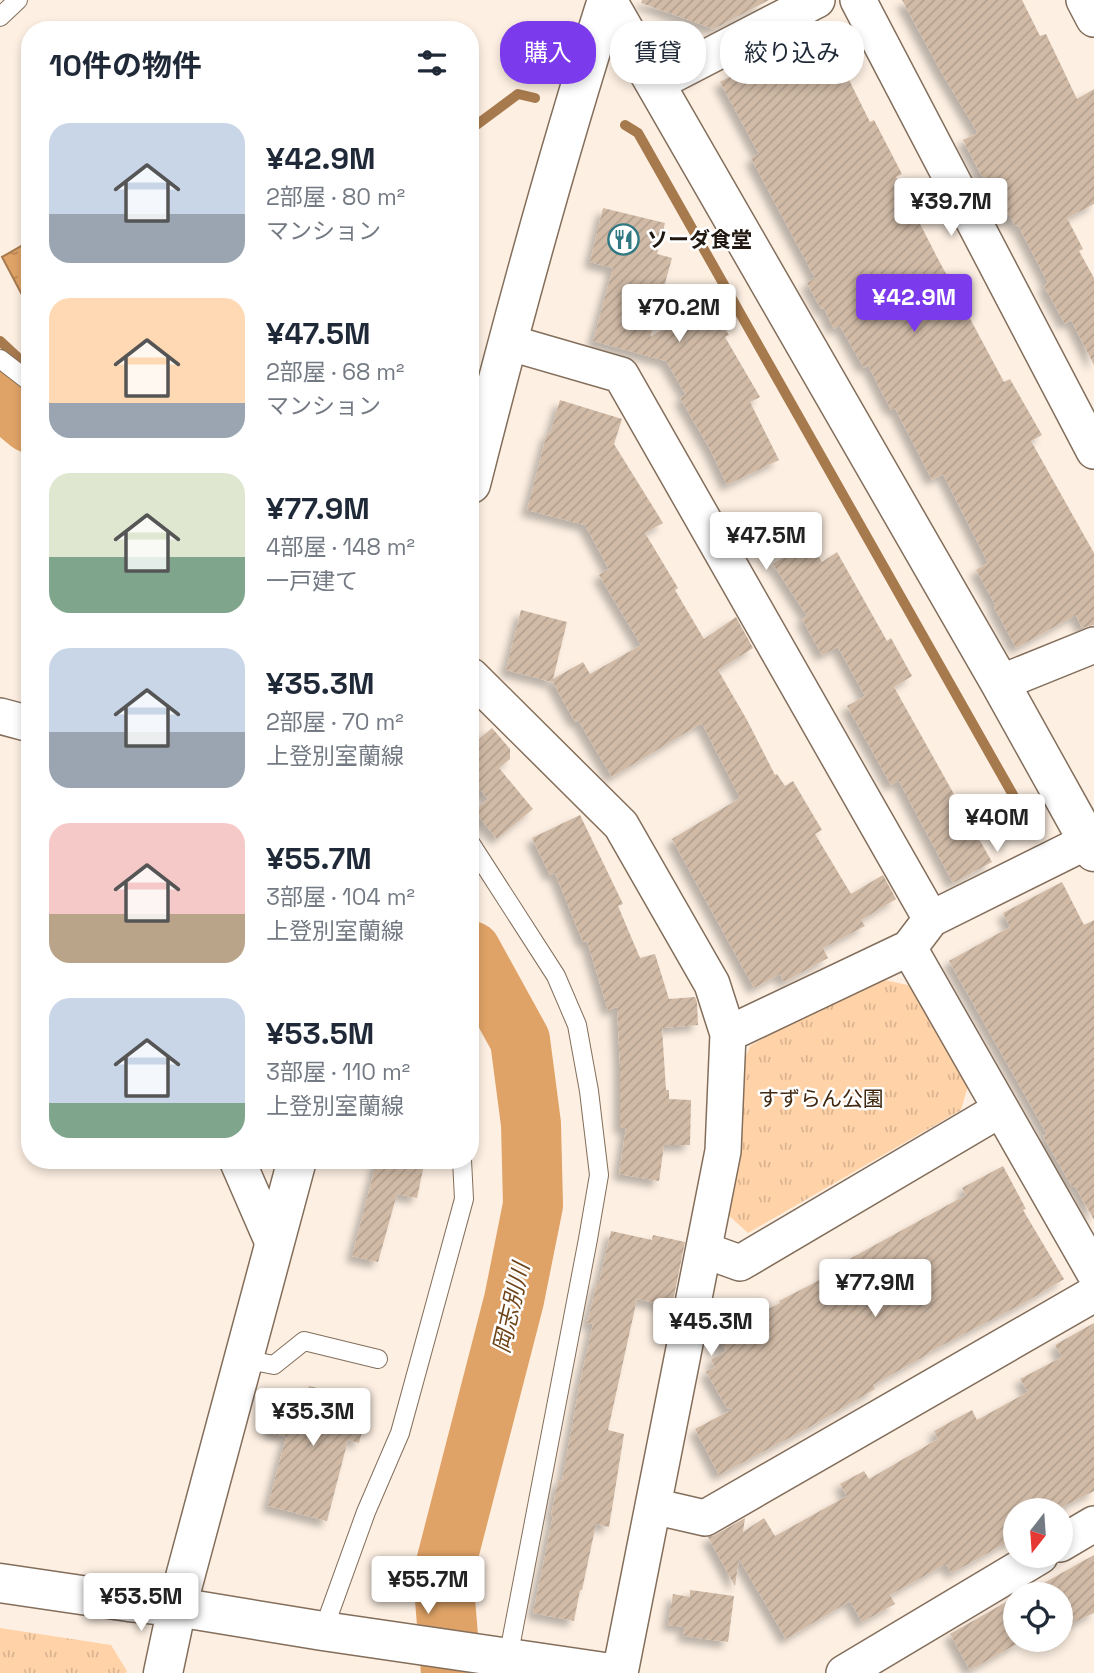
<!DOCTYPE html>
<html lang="ja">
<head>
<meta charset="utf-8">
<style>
	body { margin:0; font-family:"Space Grotesk","Noto Sans JP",sans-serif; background:#f6f6f7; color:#1f2937; height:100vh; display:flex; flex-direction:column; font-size:26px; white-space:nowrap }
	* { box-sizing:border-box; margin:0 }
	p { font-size:23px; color:#747a83 }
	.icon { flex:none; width:38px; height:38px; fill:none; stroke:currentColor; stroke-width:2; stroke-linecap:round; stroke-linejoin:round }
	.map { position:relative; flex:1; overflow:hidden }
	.panel { position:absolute; left:21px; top:21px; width:458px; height:1148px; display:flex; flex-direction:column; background:#fff; border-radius:28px; box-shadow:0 4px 10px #0003 }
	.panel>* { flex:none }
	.top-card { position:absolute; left:500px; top:21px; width:488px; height:63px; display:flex; gap:14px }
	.needle { width:46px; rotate:197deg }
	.buttons { position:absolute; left:1003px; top:1498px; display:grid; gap:14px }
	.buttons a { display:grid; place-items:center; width:70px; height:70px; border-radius:50%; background:#fff; box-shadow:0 4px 10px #0003; font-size:35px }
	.price { position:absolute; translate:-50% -60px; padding:0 16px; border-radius:7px; background:#fff; color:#222; font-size:23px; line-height:46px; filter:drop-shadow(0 2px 4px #0008) }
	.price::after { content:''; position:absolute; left:50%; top:42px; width:21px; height:16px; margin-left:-10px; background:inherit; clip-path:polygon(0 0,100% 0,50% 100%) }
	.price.current { background:#7c3aed; color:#fff }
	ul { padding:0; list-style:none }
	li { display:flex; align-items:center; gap:21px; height:175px; padding:0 28px }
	li span { display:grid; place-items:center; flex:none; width:196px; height:140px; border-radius:21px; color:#555 }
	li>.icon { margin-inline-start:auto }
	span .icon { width:84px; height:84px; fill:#fffc; stroke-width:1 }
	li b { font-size:30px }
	h2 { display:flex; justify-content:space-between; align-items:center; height:84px; padding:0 28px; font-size:30px }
	.chip { padding:0 24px; border-radius:28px; background:#fff; box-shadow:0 4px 10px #0003; font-size:24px; line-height:63px }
	.chip.current { background:#7c3aed; color:#fff }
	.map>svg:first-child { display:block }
	.park { fill:url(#park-tufts) }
	.water { fill:url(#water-ripples); stroke:#a77a4d; stroke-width:2 }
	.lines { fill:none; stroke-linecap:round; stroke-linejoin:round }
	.stream { stroke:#a77a4d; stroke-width:10 }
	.river { stroke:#e0a367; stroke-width:60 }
	.building { fill:url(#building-hatch); filter:url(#shadow) }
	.lane-casing { stroke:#836e5b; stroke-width:20 }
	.street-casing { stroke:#836e5b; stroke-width:38 }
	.secondary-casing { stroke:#836e5b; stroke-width:41 }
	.lane { stroke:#fff; stroke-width:18 }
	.street { stroke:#fff; stroke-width:35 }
	.secondary { stroke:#fff; stroke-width:38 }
	.labels { text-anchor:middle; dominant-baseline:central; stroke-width:5; stroke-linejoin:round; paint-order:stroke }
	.poi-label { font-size:21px; font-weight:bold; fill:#211911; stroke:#fff; text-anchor:start }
	.park-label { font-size:21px; fill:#41280e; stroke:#fff }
	.water-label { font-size:23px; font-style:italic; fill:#6e4518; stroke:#fff }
</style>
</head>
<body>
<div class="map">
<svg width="1094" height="1673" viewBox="0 0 1094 1673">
	<defs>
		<pattern id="park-tufts" width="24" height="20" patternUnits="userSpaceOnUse" patternTransform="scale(1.75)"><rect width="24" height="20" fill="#ffd2a8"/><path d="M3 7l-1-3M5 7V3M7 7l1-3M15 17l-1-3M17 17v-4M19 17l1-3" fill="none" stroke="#dab490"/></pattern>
		<pattern id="water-ripples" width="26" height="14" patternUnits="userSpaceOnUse" patternTransform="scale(1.75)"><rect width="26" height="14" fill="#e0a367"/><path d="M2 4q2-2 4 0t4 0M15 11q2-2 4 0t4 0" fill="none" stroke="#b58453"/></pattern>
		<pattern id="building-hatch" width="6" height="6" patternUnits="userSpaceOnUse" patternTransform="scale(1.75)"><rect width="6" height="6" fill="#d1bba7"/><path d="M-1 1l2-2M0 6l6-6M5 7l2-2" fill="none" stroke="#b3a08f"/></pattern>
		<filter id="shadow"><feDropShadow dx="-6" dy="6" stdDeviation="3.5" flood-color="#0004"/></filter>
	</defs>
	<rect width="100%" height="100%" fill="#fdefe2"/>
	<path class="park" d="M 871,977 L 912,986 L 968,1086 L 961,1110 L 748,1233 L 725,1212 L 740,1071 L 750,1046 Z
		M 0,1628 L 111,1645 L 127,1671 L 126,1673 L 0,1673 Z"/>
	<path class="water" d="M 30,241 L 30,310 L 2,257 Z"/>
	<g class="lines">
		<path class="stream" d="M 625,125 L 638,133 L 1034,832
			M 471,129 L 518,94 L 535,98
			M 0,341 L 30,369"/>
		<path class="river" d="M 0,398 L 30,423
			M 451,1673 L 443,1575 L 514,1300 L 533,1205 L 531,1124 L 520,1040 L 471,951"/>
	</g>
	<path class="building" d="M 642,0 L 769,0 L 714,29 L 641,3 Z
		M 902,0 L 1022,0 L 1040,36 L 1046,34 L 1077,99 L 1094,89 L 1094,204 L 1067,218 L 1083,249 L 1079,251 L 1094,278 L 1094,365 L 1071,320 L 1065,324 L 1044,286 L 1048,283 L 1018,225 L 1015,226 L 1009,214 L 1005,216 L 986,177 L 983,178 L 963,140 L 978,133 L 940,70 Z
		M 798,41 L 816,74 L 840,62 L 870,122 L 874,120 L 902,174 L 896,177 L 937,257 L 1004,382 L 1010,379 L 1042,435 L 1031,441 L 1094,553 L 1094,625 L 1082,628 L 1076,615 L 1016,648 L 994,607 L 996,606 L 976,570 L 988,563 L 943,474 L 932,480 L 895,408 L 891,410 L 868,365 L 864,368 L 840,326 L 834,329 L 824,308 L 821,309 L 807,283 L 815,278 L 751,158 L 759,154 L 720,82 Z
		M 603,208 L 665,223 L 657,254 L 672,258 L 650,337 L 709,303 L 729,335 L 725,337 L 760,397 L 750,402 L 779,460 L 727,485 L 710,449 L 680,398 L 686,395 L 666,361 L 593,341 L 613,268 L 590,262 Z
		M 560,400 L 622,419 L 614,444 L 663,523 L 645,533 L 678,588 L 675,590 L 704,639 L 736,617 L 753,648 L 718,670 L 747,720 L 775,775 L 777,774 L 785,786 L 793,781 L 822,830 L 815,834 L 851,894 L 883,875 L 896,899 L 861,920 L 865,926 L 823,948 L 828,958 L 784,982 L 780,974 L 754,988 L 672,839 L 740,798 L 702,723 L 612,777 L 578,720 L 575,722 L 552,681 L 552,682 L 506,670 L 521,610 L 567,622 L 553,679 L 583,662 L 590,674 L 641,645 L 599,575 L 609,569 L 585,525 L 527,510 L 547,433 L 550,434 Z
		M 809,541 L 822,562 L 837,552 L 887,641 L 891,638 L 912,676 L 894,687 L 992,862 L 953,883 L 899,781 L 891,785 L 847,706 L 865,696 L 838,647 L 822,655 L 802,619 L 807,616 L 773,564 Z
		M 492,728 L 510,749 L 510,759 L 499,768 L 533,809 L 497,839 L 474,811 L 488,799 L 478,787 L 471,793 L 471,734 L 477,741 Z
		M 580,815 L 623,904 L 618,906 L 640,958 L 655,954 L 669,999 L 695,997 L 697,1002 L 698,1025 L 662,1028 L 666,1090 L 669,1090 L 669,1099 L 691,1100 L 690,1145 L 664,1145 L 659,1181 L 619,1174 L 626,1128 L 620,1128 L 620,1064 L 617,1007 L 608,1010 L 587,941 L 583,942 L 555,873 L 550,875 L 532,838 Z
		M 1062,882 L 1084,925 L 1094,920 L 1094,1220 L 1075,1186 L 1072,1187 L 1043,1136 L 1047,1134 L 949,961 L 1010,927 L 1003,913 Z
		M 377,1160 L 425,1160 L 417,1198 L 397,1194 L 378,1262 L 352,1256 Z
		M 1003,1166 L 1026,1209 L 1023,1210 L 1064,1279 L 1024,1303 L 929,1352 L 930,1353 L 873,1385 L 875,1389 L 810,1427 L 719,1475 L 695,1429 L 733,1409 L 727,1408 L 706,1372 L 715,1367 L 711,1360 L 726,1351 L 718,1335 L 780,1303 L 779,1301 L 837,1271 L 835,1267 L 966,1195 L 962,1188 Z
		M 611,1231 L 652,1240 L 653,1235 L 685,1242 L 671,1311 L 668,1306 L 637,1299 L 608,1430 L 624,1434 L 609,1527 L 596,1524 L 582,1590 L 580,1590 L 574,1621 L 533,1613 L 553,1516 L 551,1515 L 558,1480 L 562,1481 L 580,1382 L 593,1324 L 587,1323 L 597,1283 L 599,1283 Z
		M 1094,1323 L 1094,1491 L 1056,1510 L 1015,1510 L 1015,1538 L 952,1573 L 946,1564 L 890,1595 L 895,1604 L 862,1622 L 850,1601 L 786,1639 L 739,1559 L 735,1586 L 708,1537 L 715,1535 L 745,1518 L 743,1532 L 764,1518 L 775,1536 L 847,1496 L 840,1484 L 864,1471 L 869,1479 L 938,1439 L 934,1431 L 972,1410 L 977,1420 L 1028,1392 L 1020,1379 L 1062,1357 L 1055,1345 Z
		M 309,1386 L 353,1397 L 351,1406 L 368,1410 L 359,1443 L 348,1440 L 327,1521 L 268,1506 L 286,1437 L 270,1433 L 281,1388 L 307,1395 Z
		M 1094,1555 L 1094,1613 L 1060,1629 L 1060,1594 L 1019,1594 L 1034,1586 L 1035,1588 Z
		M 690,1590 L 734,1596 L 728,1642 L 683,1636 L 685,1627 L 668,1625 L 673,1594 L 690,1597 Z
		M 1015,1597 L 1015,1640 L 1024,1640 L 970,1670 L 950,1634 Z"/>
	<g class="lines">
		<defs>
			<path id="lane" d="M 0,17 L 18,0
				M 0,359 L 30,382
				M 471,844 L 556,976 L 577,1025 L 589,1091 L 599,1175 L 588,1239 L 508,1658 L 510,1661
				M 243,1359 L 274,1365 L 304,1341 L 378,1359
				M 323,1631 L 366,1512 L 400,1433 L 464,1199 L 462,1160"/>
			<path id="street" d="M 858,0 L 1094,451
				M 1084,0 L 1094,19
				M 655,84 L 817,0
				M 507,342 L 621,375 L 931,919
				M 471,676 L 621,825 L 712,984 L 728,1034 L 723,1151 L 620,1673
				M 1000,683 L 1094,645
				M 0,716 L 30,724
				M 909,948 L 1094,1272
				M 728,1034 L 909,948 L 931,919 L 1088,841
				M 237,1160 L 274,1245
				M 704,1250 L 740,1263 L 1001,1109
				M 653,1506 L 705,1518 L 1094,1294
				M 1060,1544 L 1094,1524
				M 844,1673 L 1040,1556"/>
			<path id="secondary" d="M 607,0 L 1000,683 L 1094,852
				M 471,484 C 512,322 556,160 607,0
				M 0,1583 L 129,1602 L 177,1607 L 323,1631 L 611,1673
				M 163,1673 L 177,1607 L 297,1160"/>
		</defs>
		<use href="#lane" class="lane-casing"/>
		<use href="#street" class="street-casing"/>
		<use href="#secondary" class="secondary-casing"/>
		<use href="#lane" class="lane"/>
		<use href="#street" class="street"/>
		<use href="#secondary" class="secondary"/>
	</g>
	<defs>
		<symbol id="restaurant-ring" viewBox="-11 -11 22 22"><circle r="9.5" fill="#fff" stroke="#2f7781" stroke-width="1.5"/><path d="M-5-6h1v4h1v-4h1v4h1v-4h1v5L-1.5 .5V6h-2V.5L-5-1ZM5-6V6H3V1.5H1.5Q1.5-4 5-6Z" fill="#2f7781"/></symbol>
	</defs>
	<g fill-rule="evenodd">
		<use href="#restaurant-ring" x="606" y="222" width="35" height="35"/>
	</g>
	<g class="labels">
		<g class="poi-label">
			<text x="647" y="239">ソーダ食堂</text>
		</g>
		<g class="park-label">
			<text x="821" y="1098">すずらん公園</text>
		</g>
		<g class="water-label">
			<text transform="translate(511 1308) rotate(-77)">岡志別川</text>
		</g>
	</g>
</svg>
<div class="buttons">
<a><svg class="needle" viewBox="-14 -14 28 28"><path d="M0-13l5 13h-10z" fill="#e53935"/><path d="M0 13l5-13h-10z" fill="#747a83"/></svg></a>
<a><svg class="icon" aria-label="locate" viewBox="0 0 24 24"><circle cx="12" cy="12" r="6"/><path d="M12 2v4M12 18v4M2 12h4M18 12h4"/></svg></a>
</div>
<b class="price" style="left:951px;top:238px">¥39.7M</b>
<b class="price current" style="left:914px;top:334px">¥42.9M</b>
<b class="price" style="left:679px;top:344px">¥70.2M</b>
<b class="price" style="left:766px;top:572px">¥47.5M</b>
<b class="price" style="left:997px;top:854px">¥40M</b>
<b class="price" style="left:875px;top:1319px">¥77.9M</b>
<b class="price" style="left:711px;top:1358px">¥45.3M</b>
<b class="price" style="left:313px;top:1448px">¥35.3M</b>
<b class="price" style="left:428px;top:1616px">¥55.7M</b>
<b class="price" style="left:141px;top:1633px">¥53.5M</b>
<div class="top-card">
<a class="chip current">購入</a>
<a class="chip">賃貸</a>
<a class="chip">絞り込み</a>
</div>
<section class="panel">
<h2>10件の物件<svg class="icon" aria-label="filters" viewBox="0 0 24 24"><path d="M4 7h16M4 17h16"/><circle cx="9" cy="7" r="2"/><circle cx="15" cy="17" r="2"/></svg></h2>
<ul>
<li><span style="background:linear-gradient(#c9d6e8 65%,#9aa5b1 0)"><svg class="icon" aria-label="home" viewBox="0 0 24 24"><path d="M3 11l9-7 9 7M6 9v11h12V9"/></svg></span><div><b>¥42.9M</b><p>2部屋 · 80 m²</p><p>マンション</p></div></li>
<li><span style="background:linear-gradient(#ffd9b3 75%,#9aa5b1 0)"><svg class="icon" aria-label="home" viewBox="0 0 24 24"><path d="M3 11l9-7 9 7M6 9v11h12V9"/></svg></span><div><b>¥47.5M</b><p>2部屋 · 68 m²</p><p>マンション</p></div></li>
<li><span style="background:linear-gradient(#dfe7d0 60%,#7fa58c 0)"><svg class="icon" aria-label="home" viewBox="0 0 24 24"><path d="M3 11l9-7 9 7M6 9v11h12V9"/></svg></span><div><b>¥77.9M</b><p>4部屋 · 148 m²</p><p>一戸建て</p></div></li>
<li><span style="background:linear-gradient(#c9d6e8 60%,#9aa5b1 0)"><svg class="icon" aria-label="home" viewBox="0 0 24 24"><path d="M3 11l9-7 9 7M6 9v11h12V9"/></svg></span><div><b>¥35.3M</b><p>2部屋 · 70 m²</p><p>上登別室蘭線</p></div></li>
<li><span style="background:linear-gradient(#f6c9c9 65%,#b9a48a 0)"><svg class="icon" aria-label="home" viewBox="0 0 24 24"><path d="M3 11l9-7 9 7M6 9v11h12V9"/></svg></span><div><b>¥55.7M</b><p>3部屋 · 104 m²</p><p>上登別室蘭線</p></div></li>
<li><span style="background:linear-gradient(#c9d6e8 75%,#7fa58c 0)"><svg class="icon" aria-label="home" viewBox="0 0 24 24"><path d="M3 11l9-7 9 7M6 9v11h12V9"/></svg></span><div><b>¥53.5M</b><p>3部屋 · 110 m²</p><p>上登別室蘭線</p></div></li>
</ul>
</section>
</div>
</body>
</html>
